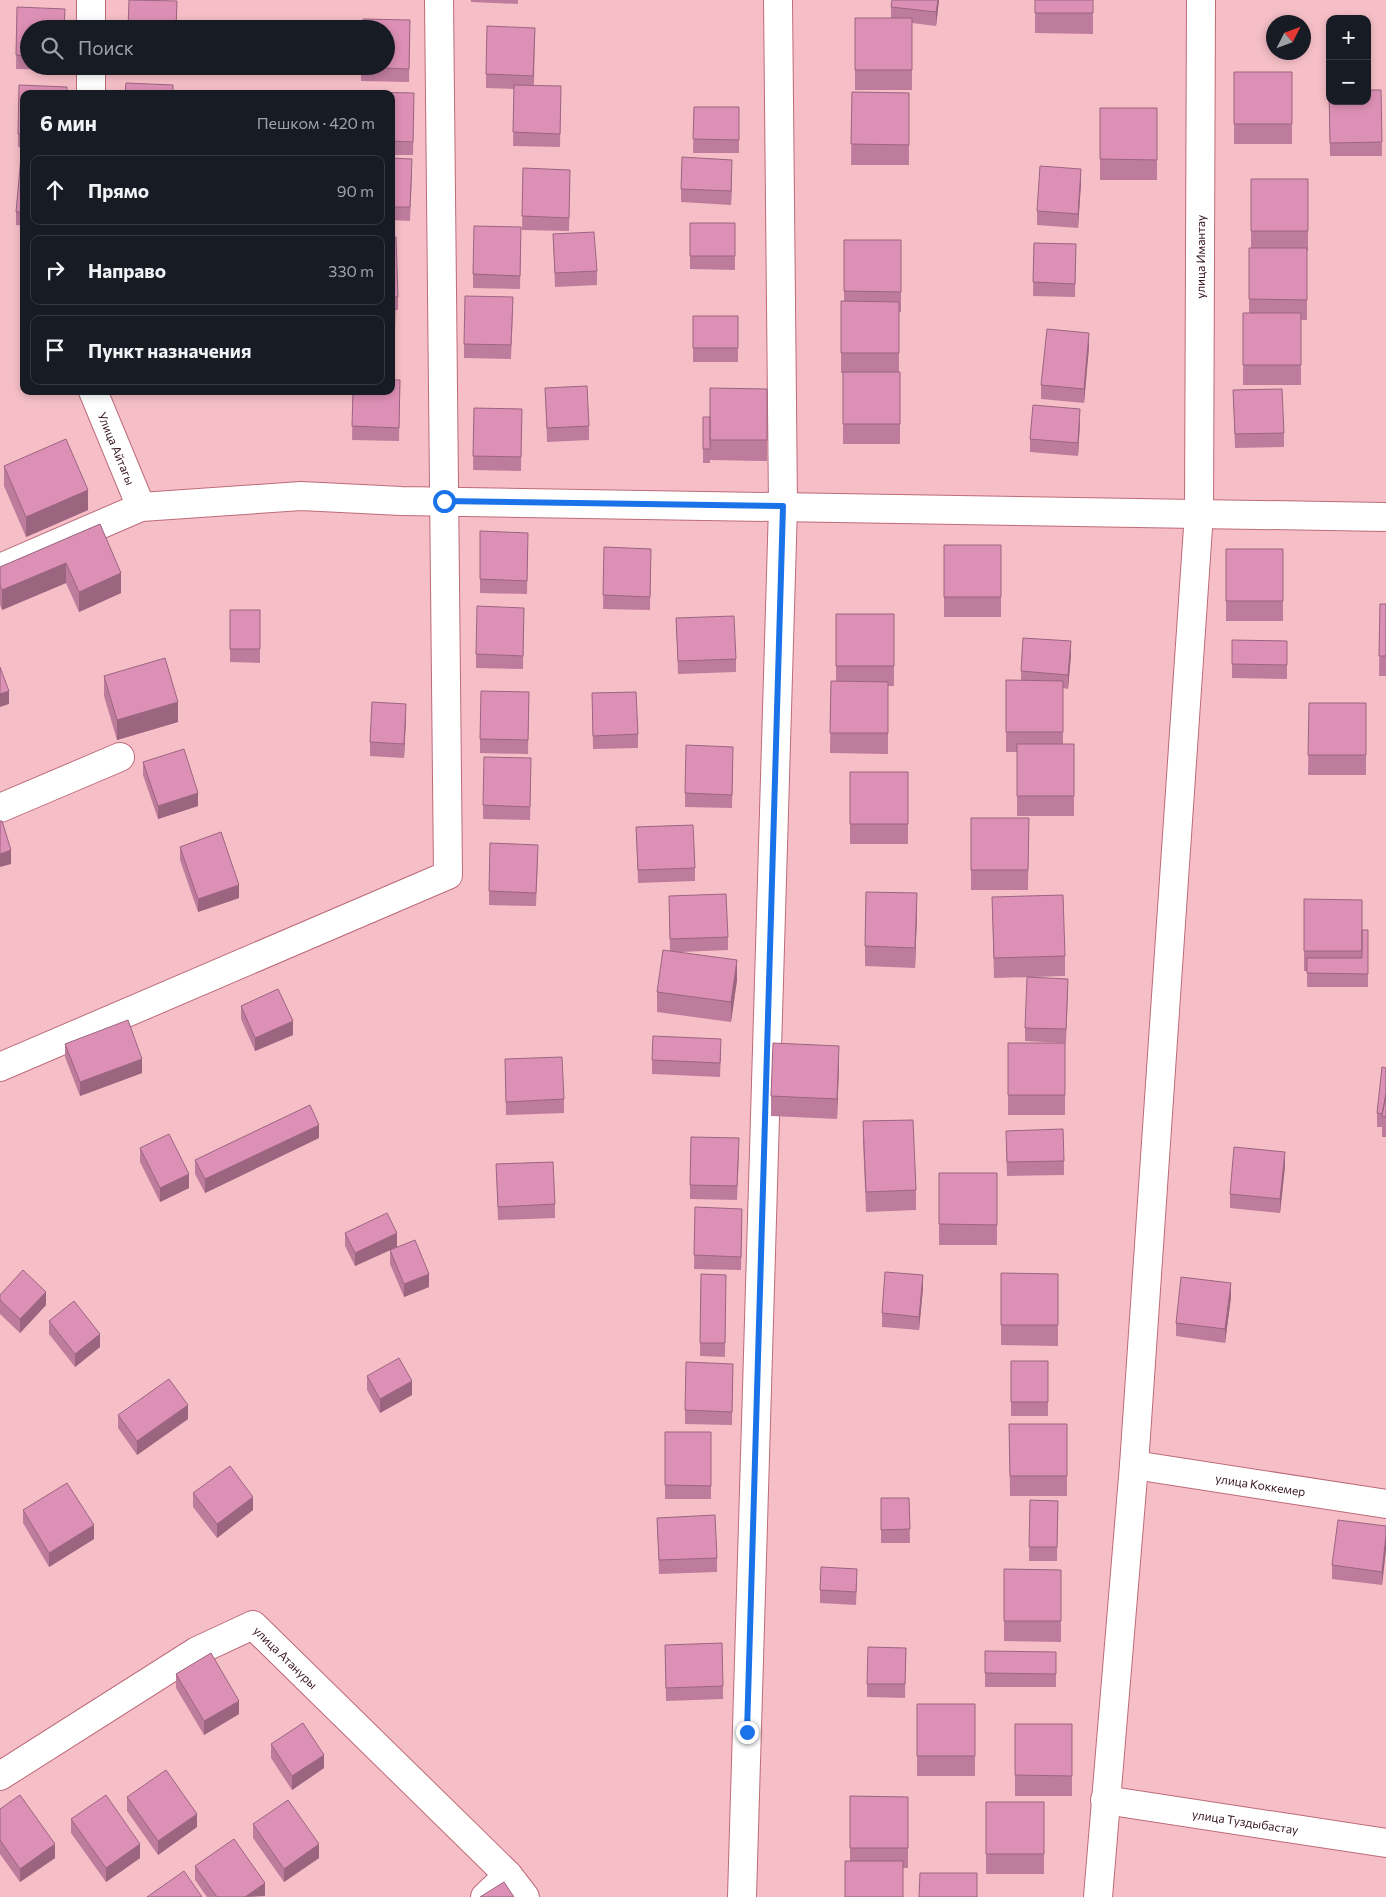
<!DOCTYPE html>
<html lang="ru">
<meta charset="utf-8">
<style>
:root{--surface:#171b24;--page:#20242c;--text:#f1f3f6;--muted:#9ea1a6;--line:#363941}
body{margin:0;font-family:Commissioner,sans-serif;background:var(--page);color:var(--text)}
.controls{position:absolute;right:15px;top:15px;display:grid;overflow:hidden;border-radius:10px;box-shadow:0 2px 8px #0003}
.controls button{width:45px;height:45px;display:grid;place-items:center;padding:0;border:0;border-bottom:1px solid var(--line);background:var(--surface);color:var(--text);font:25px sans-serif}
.compass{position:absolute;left:1266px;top:15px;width:45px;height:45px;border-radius:50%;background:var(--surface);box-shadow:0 2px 8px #0003;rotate:48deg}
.stop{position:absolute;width:15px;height:15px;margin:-11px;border:4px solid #1a73e8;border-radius:50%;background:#fff}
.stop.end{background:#1a73e8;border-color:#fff;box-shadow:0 1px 5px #0008}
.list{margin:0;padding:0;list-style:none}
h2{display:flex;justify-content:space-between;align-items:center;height:65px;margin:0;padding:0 20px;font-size:21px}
h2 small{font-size:16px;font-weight:400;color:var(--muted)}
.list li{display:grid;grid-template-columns:32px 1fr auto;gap:15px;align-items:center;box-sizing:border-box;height:70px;margin:0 10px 10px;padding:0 10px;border:1px solid var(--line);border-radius:10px}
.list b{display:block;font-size:19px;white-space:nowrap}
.list em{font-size:16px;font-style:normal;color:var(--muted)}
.icon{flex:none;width:28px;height:28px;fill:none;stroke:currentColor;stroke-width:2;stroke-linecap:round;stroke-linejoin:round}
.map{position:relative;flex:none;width:1386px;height:1897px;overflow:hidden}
.search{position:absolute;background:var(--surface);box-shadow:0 2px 8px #0003;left:20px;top:20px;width:375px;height:55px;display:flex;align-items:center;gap:12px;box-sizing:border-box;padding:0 18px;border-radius:28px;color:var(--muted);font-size:19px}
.panel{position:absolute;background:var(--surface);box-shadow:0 2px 8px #0003;left:20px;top:90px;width:375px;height:305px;border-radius:10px}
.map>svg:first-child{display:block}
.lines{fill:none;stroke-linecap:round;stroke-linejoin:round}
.minor-casing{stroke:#bd6b79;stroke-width:30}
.minor{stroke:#fff;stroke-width:28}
.wall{fill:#be7c9c}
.shaded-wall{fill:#9b657f}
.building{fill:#dd90b5;stroke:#9b657f}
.route{stroke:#1a73e8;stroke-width:6}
.labels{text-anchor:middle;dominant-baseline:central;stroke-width:4;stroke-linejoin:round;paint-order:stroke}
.street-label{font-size:12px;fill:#36151c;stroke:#f7d2d7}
</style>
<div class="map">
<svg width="1386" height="1897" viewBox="0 0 1386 1897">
<rect width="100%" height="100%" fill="#f6bfc7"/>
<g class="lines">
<g class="minor-casing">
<g id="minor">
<path d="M91,0V29"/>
<path d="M91,66V94"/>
<path id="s1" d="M93,391L141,507"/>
<path d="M0,568L141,507L301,496L401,501L1386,517"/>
<path d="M0,808L120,757"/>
<path d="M0,1067L448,875L439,0"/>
<path id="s2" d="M1134,1465L1386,1504"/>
<path id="s3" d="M0,1776L197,1651L253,1625L508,1875"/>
<path id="s4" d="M1105,1800L1386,1843"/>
<path d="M485,1897L508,1875L525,1897"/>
<path d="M742,1897L783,506L778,0"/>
<path id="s5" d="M1098,1897L1134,1465L1199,513L1201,0"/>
</g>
</g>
<use href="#minor" class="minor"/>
</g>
<path class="wall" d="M471,0H518V4L471,2Z
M939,0L936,26L912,23V90H855V18H891V7Z
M1035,0H1093V34L1035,33Z
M17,7L29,29V66H64L63,70L16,69Z
M535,28L534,85L561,99L560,147L513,146L514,89L486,88V74Z
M410,34L409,82L361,81V66Z
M1234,72H1292V144H1234Z
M1381,90L1382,156H1330L1329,91Z
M852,92L909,93V165H851Z
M24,94V148L18,147V134Z
M391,94L414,107L413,155H391Z
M694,107H739V153H693Z
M1100,108H1157V180H1100Z
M24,158V226L16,225V212Z
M391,158L412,173L410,221L391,220Z
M523,168L570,170L569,231L522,230Z
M732,174L731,205L681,202V189Z
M1251,179H1308V251H1307V320H1301V385H1243V313H1249V248H1251Z
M1081,183L1078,228L1037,225V211Z
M690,223H735V270L690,269Z
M553,234L597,271V285L555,287Z
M391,237L398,297V310H395L394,369H391Z
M844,240H901V312H899V372H900V444H843V373H841V301H844Z
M521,241L520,289L473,288V274Z
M1034,243L1076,244L1075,297L1033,296Z
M513,311L511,359L464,358V344Z
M693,316H738V362H693Z
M1089,347L1084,403L1041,399V385Z
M400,380L399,441L352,440L353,391Z
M545,388L589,426V440L547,442Z
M767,389V461L710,460V463H703V417H710Z
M1233,390L1284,433V447L1235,448Z
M474,408L522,409L521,471L473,470Z
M1080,422L1078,456L1030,452V439Z
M4,466L88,510L26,537L4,486Z
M100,524L121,593L79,612L66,583L2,610L0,605V567Z
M480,531L528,546L527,594L480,593Z
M944,545H1001V617H944Z
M604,547L651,549L650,610L603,609Z
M1226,549H1283V621H1226Z
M1380,604H1386V676H1379Z
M524,608L523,669L476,668V654Z
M230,610H260V663L230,662Z
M836,614H894V686H888V754L830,753L831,681H836Z
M676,618L736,659V672L678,674Z
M1232,640L1287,641V679L1232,678Z
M1071,655L1068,689L1063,688V744H1074V816H1017V752H1006V680L1021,681V671Z
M104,676L178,722L117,740L104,696Z
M529,692L528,754L480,753V739Z
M592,693L638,734V748L593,749Z
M1309,703H1366V775H1308Z
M406,717L404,758L370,756V742Z
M733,760L732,808L685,807V793Z
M143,762L198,806L158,819L143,775Z
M531,772L530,820L483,819V805Z
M850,772H908V844H850Z
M971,818H1029L1028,890H971Z
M636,827L695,868V881L638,883Z
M180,847L239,898L198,912L180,860Z
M538,858L536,906L489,905V891Z
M669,896L728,937V950L680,952L737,980L731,1022L657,1012V992L670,951Z
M992,897L1065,956V976L994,978Z
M1304,899L1362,930H1368V987H1307V971H1304Z
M917,913L915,968L865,966V946Z
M1068,993L1066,1043L1025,1041V1028Z
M241,1006L293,1035L255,1051L241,1019Z
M1008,1043H1065V1115H1008Z
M65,1044L142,1073L80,1096L65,1057Z
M721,1053L720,1077L652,1074V1060Z
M505,1059L564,1099V1113L506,1115Z
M839,1066L837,1119L771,1116V1096Z
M1386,1068V1137H1382V1127H1377V1113Z
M863,1121L916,1190V1210L866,1212L863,1141Z
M319,1138L205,1193L195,1174V1160Z
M1006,1144L1064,1161V1175L1007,1176Z
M140,1148L189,1188L160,1202L140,1162Z
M739,1152L737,1200L690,1199V1185Z
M496,1164L555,1204V1218L498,1220Z
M1285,1166L1280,1213L1230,1208V1194Z
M939,1173H997V1245H939Z
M695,1207L742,1222L741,1270L694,1269Z
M345,1233L397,1247L429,1287L404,1297L390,1264V1250L355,1266L345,1246Z
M1001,1273L1058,1274V1346L1001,1345Z
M701,1274L726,1275L725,1357L700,1356Z
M923,1288L919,1330L882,1327V1313Z
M0,1295L46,1305L20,1333L0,1314Z
M1231,1297L1225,1343L1176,1336V1323Z
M49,1321L100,1347L75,1367L49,1334Z
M1011,1361H1048V1416H1011Z
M733,1364L732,1425L685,1424V1410Z
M367,1376L412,1395L380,1413L367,1390Z
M118,1415L188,1419L137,1455L118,1428Z
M1009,1424H1067V1496H1010Z
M665,1432H711V1499H665Z
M193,1493L253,1510L217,1538L193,1507Z
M881,1498H909L910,1543H881Z
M1030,1500L1058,1501L1057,1561H1029Z
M23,1510L94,1539L49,1567L23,1523Z
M657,1518L717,1558V1572L659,1574Z
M1386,1526V1549L1382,1585L1332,1579V1565Z
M1004,1569L1061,1570V1642L1004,1641Z
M857,1583L856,1605L820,1603V1590Z
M665,1645L723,1686V1699L666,1701Z
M906,1648L905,1698L867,1697V1684Z
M985,1651L1056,1652V1687H985Z
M176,1674L239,1714L204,1735L176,1688Z
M917,1704H975V1776H917Z
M1015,1724H1072V1796H1015Z
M271,1744L324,1768L292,1790L271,1758Z
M850,1796L908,1797V1868H903L850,1861Z
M127,1797L197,1827L158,1855L127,1811Z
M986,1802H1044V1874H986Z
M0,1809L55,1858L20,1882L0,1854Z
M71,1819L140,1858L106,1882L71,1833Z
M253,1824L319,1858L284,1882L253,1838Z
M195,1866L265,1896L207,1897L195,1880Z"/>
<path class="shaded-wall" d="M938,0H939L936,26V12Z
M732,160V174L731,205V191Z
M1081,169V183L1078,228V214Z
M1089,333V347L1084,403V389Z
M1080,409V422L1078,456V443Z
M88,490V510L26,537V517Z
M66,563V583L2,610V590Z
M121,573V593L79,612V592Z
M1071,641V655L1068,689V675Z
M9,691V704L0,707V694Z
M178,702V722L117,740V720Z
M406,704V717L404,758V744Z
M198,793V806L158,819V806Z
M11,850V864L0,867V854Z
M239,885V898L198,912V899Z
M917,893V913L915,968V948Z
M737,960V980L731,1022V1002Z
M293,1021V1035L255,1051V1038Z
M839,1046V1066L837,1119V1099Z
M142,1059V1073L80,1096V1082Z
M319,1125V1138L205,1193V1179Z
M1285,1152V1166L1280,1213V1199Z
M189,1174V1188L160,1202V1188Z
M397,1233V1247L355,1266V1253Z
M429,1274V1287L404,1297V1284Z
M923,1275V1288L919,1330V1317Z
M1231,1283V1297L1225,1343V1329Z
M46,1292V1305L20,1333V1319Z
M100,1334V1347L75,1367V1354Z
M412,1381V1395L380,1413V1399Z
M188,1405V1419L137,1455V1441Z
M253,1497V1510L217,1538V1524Z
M94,1525V1539L49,1567V1553Z
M1386,1535V1549L1382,1585V1572Z
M239,1701V1714L204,1735V1721Z
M324,1755V1768L292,1790V1776Z
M197,1814V1827L158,1855V1841Z
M55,1844V1858L20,1882V1869Z
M140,1844V1858L106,1882V1868Z
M319,1844V1858L284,1882V1869Z
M265,1883V1896L245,1897Z"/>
<path class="building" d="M129,0L177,1L176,29H128Z
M892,0H938L936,12L891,7Z
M1035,0H1093V13H1035Z
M17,7L65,9L64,29H29V56L16,55Z
M855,18H912V70H855Z
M363,19L410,20L409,69L361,67V66H386V29H362Z
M487,26L535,28L533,76L486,74Z
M1234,72H1292V124H1234Z
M126,83L173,85V94H125Z
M19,85L67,87V94H24V134H18Z
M514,85L561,86L560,134L513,132Z
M1367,90H1381L1382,142L1330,143L1329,91H1330V101H1367Z
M367,92L414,93L413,142L391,141V94H367Z
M852,92L909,93V145L851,144Z
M694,107H739V140L693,139Z
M1100,108H1157V160L1100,159Z
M21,157L24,158V212H16Z
M682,157L732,160L731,191L681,189Z
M391,158L412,159L410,207H391Z
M1040,166L1081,169L1078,214L1037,211Z
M523,168L570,170L569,218L522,216Z
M1251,179H1308V231H1251Z
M690,223H735V256H690Z
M474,226L521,227L520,276L473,274Z
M594,232L597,271L555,273L553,234Z
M391,237H396L398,297H391Z
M844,240H901V292L844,291Z
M1034,243L1076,244L1075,284L1033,282Z
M1249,248H1307V300L1249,299Z
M465,296L513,297L511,345L464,344Z
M841,301L899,302V353H841Z
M391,308H395L394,356L391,355Z
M1243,313H1301V365H1243Z
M693,316H738V348H693Z
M1047,329L1089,333L1084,389L1041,385Z
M843,372H900V424H843Z
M391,380H400L399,428L352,426L353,391H391Z
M587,386L589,426L547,428L545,388Z
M710,388L767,389V440H710Z
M1282,389L1284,433L1235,434L1233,390Z
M1033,405L1080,409L1078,443L1030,439Z
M474,408L522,409L521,457L473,456Z
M703,417H710V449H703Z
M66,439L88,490L26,517L4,466Z
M100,524L121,573L79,592L66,563L2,590L0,585V567Z
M480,531L528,533L527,581L480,579Z
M944,545H1001V597H944Z
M604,547L651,549L650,597L603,595Z
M1226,549H1283V601H1226Z
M1380,604H1386V656H1379Z
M477,606L524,608L523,656L476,654Z
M230,610H260V649H230Z
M836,614H894V666H836Z
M734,616L736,659L678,661L676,618Z
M1023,638L1071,641L1068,675L1021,671Z
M1232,640L1287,641V665L1232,664Z
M165,658L178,702L117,720L104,676Z
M0,667L9,691L0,694Z
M1006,680L1063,681V732H1006Z
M831,681L888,682V733H830Z
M481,691L529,692L528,740L480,739Z
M636,692L638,734L593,736L592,693Z
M372,702L406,704L404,744L370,742Z
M1309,703H1366V755H1308Z
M1017,744H1074V796H1017Z
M686,745L733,747L732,795L685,793Z
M184,749L198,793L158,806L143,762Z
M484,757L531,758L530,807L483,805Z
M850,772H908V824H850Z
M971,818H1029L1028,870H971Z
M0,821H2L11,850L0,854Z
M693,825L695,868L638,870L636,827Z
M221,832L239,885L198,899L180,847Z
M490,843L538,845L536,893L489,891Z
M866,892L917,893L915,948L865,946Z
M726,894L728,937L670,939L669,896Z
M1063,895L1065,956L994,958L992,897Z
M1304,899L1362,900V951H1304Z
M1362,930H1368V974L1307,973V958H1362Z
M663,950L737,960L731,1002L657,992Z
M1027,977L1068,979L1066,1029L1025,1028Z
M278,989L293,1021L255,1038L241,1006Z
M128,1020L142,1059L80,1082L65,1044Z
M653,1036L721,1039L720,1063L652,1060Z
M773,1043L839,1046L837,1099L771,1096Z
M1008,1043H1065V1095H1008Z
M562,1057L564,1099L506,1102L505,1059Z
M1382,1067L1386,1068V1094L1382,1114L1377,1113Z
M1386,1094V1117L1382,1116Z
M310,1105L319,1125L205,1179L195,1160Z
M913,1120L916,1190L866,1192L863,1121Z
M1063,1129L1064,1161L1007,1162L1006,1131Z
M169,1134L189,1174L160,1188L140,1148Z
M691,1137L739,1138L737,1186L690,1185Z
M1234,1147L1285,1152L1280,1199L1230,1194Z
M553,1162L555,1204L498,1207L496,1164Z
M939,1173H997V1225L939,1224Z
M695,1207L742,1209L741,1257L694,1255Z
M387,1213L397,1233L355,1253L345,1233Z
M415,1240L429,1274L404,1284L390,1250Z
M23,1270L46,1292L20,1319L0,1300V1295Z
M885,1272L923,1275L919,1317L882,1313Z
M1001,1273L1058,1274V1325H1001Z
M701,1274L726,1275L725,1343H700Z
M1181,1277L1231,1283L1225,1329L1176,1323Z
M74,1301L100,1334L75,1354L49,1321Z
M399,1358L412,1381L380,1399L367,1376Z
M1011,1361H1048V1402H1011Z
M686,1362L733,1364L732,1412L685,1410Z
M169,1379L188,1405L137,1441L118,1415Z
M1009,1424H1067V1476H1010Z
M665,1432H711V1486L665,1485Z
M230,1466L253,1497L217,1524L193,1493Z
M67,1483L94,1525L49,1553L23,1510Z
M881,1498H909L910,1529L881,1530Z
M1030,1500L1058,1501L1057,1547H1029Z
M715,1515L717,1558L659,1560L657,1518Z
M1338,1520L1386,1526V1535L1382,1572L1332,1565Z
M821,1567L857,1569L856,1592L820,1590Z
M1004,1569L1061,1570V1621H1004Z
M722,1643L723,1686L666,1688L665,1645Z
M868,1647L906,1648L905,1684H867Z
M985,1651L1056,1652V1674L985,1673Z
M211,1653L239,1701L204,1721L176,1674Z
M917,1704H975V1756H917Z
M303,1723L324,1755L292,1776L271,1744Z
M1015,1724H1072V1776L1015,1775Z
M166,1770L197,1814L158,1841L127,1797Z
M20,1795L55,1844L20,1869L0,1840V1809Z
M106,1795L140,1844L106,1868L71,1819Z
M850,1796L908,1797V1848H850Z
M288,1800L319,1844L284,1869L253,1824Z
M986,1802H1044V1854H986Z
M234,1839L265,1883L245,1897H217L195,1866Z
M845,1861H903V1897H845Z
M184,1871L202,1897H147Z
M920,1873H977V1897H919Z
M504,1882L514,1897H480Z"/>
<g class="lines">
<path class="route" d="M444,501L783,506L747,1732"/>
</g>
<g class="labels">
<g class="street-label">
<text stroke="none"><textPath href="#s5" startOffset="1644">улица Имантау</textPath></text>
<text stroke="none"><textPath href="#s1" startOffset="62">Улица Айтагы</textPath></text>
<text stroke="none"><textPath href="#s2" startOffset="128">улица Коккемер</textPath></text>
<text stroke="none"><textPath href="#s3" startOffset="341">улица Атануры</textPath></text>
<text stroke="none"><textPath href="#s4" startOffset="142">улица Туздыбастау</textPath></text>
</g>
</g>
</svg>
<div class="controls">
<button>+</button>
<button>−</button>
</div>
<svg class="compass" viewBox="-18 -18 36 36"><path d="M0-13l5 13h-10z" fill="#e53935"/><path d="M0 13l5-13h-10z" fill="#9ea1a6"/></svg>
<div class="stop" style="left:444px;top:501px"></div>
<div class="stop end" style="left:747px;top:1732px"></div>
<div class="search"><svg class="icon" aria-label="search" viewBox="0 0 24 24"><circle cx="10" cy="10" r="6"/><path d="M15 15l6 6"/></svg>Поиск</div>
<section class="panel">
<h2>6 мин<small>Пешком · 420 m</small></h2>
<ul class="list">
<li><svg class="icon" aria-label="ahead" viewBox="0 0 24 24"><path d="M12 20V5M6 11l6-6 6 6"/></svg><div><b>Прямо</b></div><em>90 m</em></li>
<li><svg class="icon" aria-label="right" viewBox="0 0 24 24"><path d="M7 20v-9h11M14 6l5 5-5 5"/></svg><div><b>Направо</b></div><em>330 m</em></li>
<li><svg class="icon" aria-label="arrive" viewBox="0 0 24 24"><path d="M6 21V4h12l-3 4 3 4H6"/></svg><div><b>Пункт назначения</b></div></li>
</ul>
</section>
</div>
